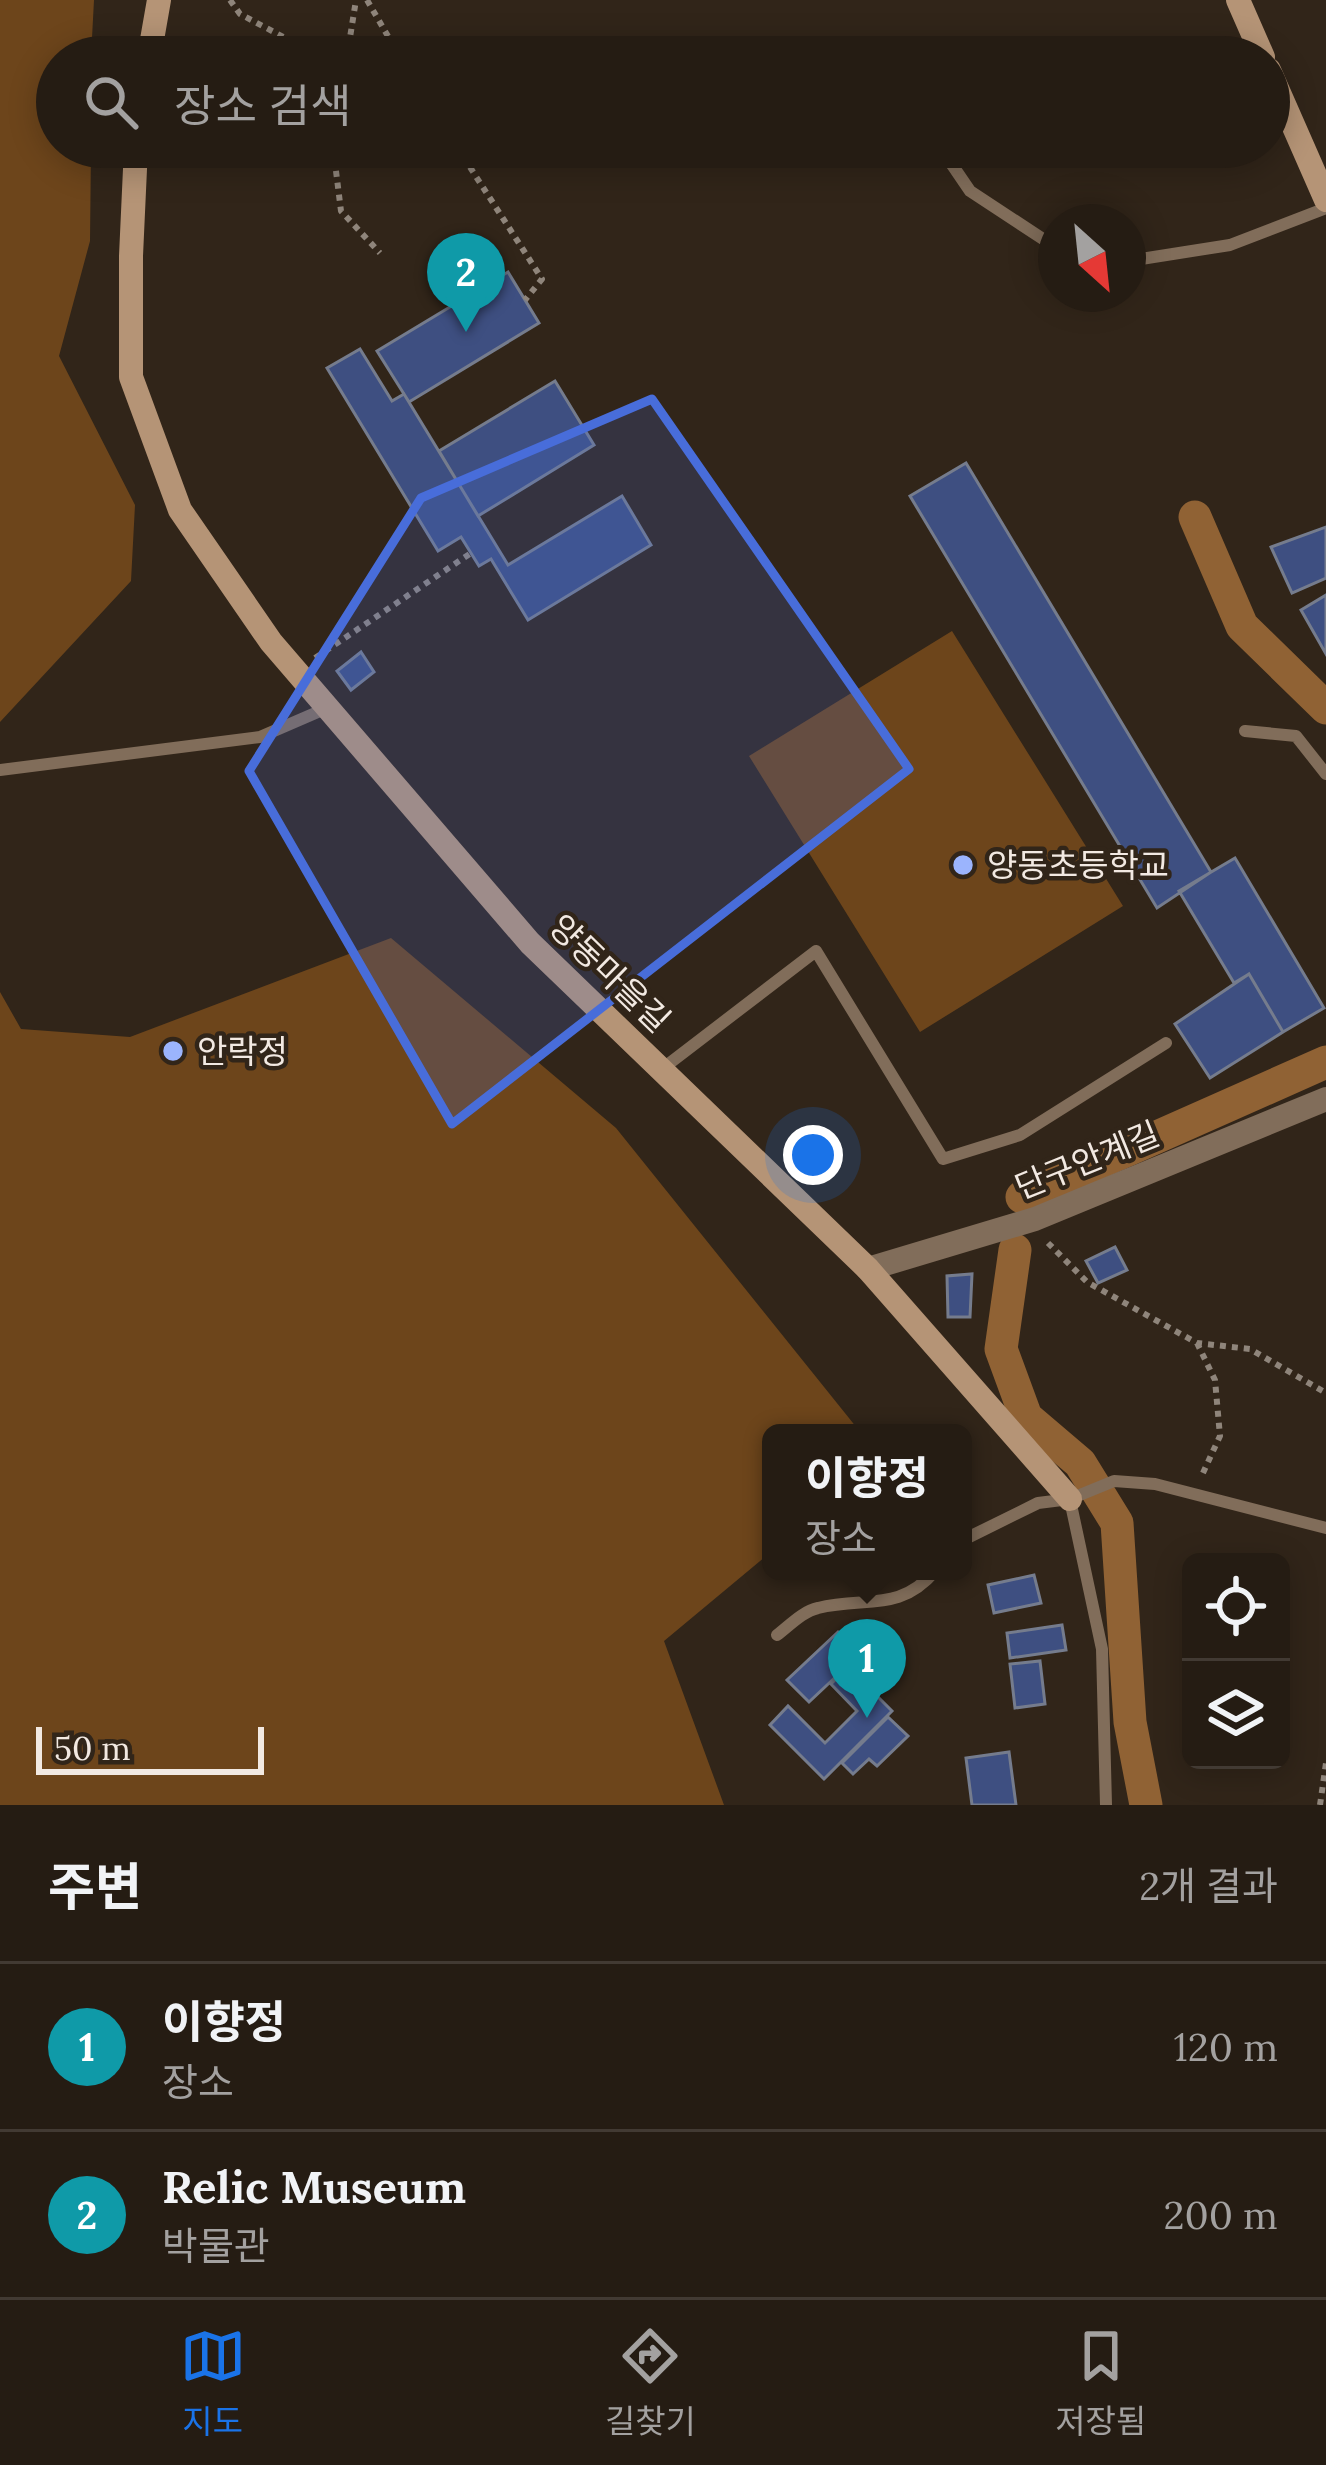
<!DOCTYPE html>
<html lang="ko">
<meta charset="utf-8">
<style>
:root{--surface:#251c13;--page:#2d251c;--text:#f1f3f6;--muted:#a3a1a0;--line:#423a33;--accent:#1a73e8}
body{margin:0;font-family:Lora,"Noto Sans KR",serif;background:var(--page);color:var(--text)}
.controls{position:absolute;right:36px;bottom:36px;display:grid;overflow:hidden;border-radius:18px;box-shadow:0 6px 30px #0003}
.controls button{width:108px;height:108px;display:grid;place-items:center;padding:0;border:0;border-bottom:3px solid var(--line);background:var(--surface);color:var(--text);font:60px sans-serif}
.compass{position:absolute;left:1038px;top:204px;width:108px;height:108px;border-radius:50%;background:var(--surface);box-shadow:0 6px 30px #0003;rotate:153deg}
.scale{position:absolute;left:36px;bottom:30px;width:228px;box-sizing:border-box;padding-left:12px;border:6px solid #f2e9e2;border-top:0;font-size:33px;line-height:42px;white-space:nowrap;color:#f2e9e2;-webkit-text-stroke:9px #312519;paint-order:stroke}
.you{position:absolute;left:813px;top:1155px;width:42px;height:42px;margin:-30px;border:9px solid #fff;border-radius:50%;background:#1a73e8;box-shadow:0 0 0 18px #1a73e833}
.badge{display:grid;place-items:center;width:78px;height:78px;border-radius:50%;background:var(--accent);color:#fff;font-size:39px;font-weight:700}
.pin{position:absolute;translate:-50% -99px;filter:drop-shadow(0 3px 6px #0008)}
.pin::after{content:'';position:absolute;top:63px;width:42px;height:36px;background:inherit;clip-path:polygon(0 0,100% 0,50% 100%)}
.popup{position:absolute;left:762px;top:1424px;width:210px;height:156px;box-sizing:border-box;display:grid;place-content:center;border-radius:18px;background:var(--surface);filter:drop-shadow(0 3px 9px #0005);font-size:39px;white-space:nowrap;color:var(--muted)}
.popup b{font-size:45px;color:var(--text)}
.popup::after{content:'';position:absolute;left:50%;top:100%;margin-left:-24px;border:24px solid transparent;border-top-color:var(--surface)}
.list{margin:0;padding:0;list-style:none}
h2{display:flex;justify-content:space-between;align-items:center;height:156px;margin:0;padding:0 48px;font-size:51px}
h2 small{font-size:39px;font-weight:400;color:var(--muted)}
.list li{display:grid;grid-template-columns:78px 1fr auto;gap:36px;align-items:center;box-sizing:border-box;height:168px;padding:0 48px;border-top:3px solid var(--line)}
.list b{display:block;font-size:45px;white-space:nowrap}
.list p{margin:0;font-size:39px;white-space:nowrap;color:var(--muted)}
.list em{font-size:39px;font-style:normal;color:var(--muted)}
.icon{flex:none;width:66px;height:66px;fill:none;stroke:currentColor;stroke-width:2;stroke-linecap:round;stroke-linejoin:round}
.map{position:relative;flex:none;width:1326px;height:1805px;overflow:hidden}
.search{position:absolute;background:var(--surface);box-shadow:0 6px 30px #0003;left:36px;right:36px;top:36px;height:132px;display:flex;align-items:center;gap:30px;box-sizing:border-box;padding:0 42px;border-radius:66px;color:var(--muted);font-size:45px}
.sheet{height:492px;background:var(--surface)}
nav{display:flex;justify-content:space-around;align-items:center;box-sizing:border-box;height:168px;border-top:3px solid var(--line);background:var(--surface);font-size:33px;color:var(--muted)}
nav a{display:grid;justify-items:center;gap:6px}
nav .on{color:var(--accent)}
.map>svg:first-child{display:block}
.green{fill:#6d451b}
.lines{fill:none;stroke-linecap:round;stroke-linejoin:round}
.canal{stroke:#906234;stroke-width:33}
.building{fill:#3e4f81;stroke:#757c8d;stroke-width:3}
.path{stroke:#8f857b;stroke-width:6;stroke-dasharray:6 6;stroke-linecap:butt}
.lane{stroke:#816d5a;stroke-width:12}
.street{stroke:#816d5a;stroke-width:24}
.secondary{stroke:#b59476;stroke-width:24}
.marked{fill:#486dda;fill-opacity:0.2;stroke:#486dda;stroke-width:9;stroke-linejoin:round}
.poi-dot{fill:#9bb4fd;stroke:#312519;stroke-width:4.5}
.labels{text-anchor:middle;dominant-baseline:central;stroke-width:9;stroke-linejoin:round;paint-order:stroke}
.poi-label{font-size:33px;fill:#f2e9e2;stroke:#312519;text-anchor:start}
.street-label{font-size:33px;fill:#f2e9e2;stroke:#312519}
</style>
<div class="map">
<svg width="1326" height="1805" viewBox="0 0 1326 1805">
<rect width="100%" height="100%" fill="#312519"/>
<path class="green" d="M0,0H94L91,57H57V147H91L90,241L59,356L135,505L131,581L0,722Z
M952,631L1123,906L920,1032L749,756Z
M391,938L616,1128L861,1433H771V1552L664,1641L724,1805H0V992L21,1029L130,1037Z"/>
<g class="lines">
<path class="canal" d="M1195,517L1242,626L1326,708
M1022,1197L1326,1062
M1015,1250L1001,1349L1026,1417L1080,1463L1117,1523L1130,1722L1146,1805"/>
</g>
<path class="building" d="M508,272L539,323L409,402L377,351Z
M360,349L392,401L404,394L508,565L622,496L651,545L528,620L491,559L479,566L461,537L438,551L327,368Z
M555,381L594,445L478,516L439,451Z
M966,463L1211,872L1157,908L910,496Z
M1326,527V578L1292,593L1271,547Z
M1326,595V654L1301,610Z
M361,652L374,672L351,690L337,671Z
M1235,858L1324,1008L1283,1032L1249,974L1234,983L1179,891Z
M1249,974L1283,1032L1210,1078L1175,1024Z
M1115,1247L1127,1270L1098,1283L1086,1261Z
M972,1274L970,1317H948L947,1276Z
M1034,1575L1041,1603L994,1613L988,1585Z
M1062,1625L1066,1650L1010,1658L1007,1633Z
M838,1632L860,1654L809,1702L787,1680Z
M1040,1661L1045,1704L1015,1708L1010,1664Z
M848,1667L892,1711L824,1779L770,1725L788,1706L825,1743L857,1711L831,1684Z
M888,1717L908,1736L877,1766L869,1759L853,1774L842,1763Z
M1009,1752L1016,1805H972L966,1758Z"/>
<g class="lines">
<path class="path" d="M230,0L240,14L321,57
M367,0L400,57
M343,57L348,50L356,0
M333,147L341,211L380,253
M457,147L542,279L525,300
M315,658L471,553
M1048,1243L1087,1282L1197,1343L1250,1349L1326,1393
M1197,1343L1215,1380L1220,1436L1202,1475
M1320,1805L1326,1763"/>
<path class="lane" d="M940,147L970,191L1043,239L1056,241
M1128,256L1141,259L1230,245L1326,208
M1245,731L1296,736L1326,774
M0,770L260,737L327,708
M662,1069L816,951L943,1159L1020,1135L1166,1043
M1070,1500L1102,1649L1106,1805
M963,1540L1038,1503L1070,1499L1114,1481L1155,1484L1326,1528
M777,1635C789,1626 803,1611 818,1608C865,1596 899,1613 935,1571"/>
<path class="street" d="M868,1269L1035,1219L1326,1099"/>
<path class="secondary" d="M1238,0L1263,57
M149,57L159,0
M1269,70L1326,200
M136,147L131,256V377L180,510L271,642L530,943L868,1269L1070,1499"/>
</g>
<path class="marked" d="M652,399L909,769L452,1124L249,771L421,498Z"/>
<g class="poi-dot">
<circle cx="963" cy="865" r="12"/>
<circle cx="173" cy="1051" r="12"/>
</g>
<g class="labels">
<g class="poi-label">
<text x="987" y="865">양동초등학교</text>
<text x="197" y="1051">안락정</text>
</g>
<g class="street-label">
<text transform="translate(610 973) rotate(44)">양동마을길</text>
<text transform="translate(1087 1160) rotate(-22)">단구안계길</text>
</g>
</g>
</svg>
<div class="controls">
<button><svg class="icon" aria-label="locate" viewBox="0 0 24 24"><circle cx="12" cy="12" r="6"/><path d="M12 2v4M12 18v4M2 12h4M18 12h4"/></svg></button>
<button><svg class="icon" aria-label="layers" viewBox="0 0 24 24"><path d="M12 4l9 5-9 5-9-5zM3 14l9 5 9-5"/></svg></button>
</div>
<svg class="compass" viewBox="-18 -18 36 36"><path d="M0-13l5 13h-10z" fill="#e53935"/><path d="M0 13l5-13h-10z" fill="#a3a1a0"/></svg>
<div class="scale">50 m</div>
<div class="you"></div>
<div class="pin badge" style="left:867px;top:1718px;background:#0f9aa8">1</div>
<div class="popup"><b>이향정</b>장소</div>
<div class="pin badge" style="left:466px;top:332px;background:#0f9aa8">2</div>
<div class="search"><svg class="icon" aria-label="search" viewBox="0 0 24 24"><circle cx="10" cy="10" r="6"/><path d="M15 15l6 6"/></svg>장소 검색</div>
</div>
<section class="sheet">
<h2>주변<small>2개 결과</small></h2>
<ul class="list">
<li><span class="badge" style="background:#0f9aa8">1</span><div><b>이향정</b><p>장소</p></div><em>120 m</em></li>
<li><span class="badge" style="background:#0f9aa8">2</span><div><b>Relic Museum</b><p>박물관</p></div><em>200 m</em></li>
</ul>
</section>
<nav>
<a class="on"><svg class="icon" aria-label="map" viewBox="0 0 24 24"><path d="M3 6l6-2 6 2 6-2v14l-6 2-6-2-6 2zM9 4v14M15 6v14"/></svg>지도</a>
<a><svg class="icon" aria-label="directions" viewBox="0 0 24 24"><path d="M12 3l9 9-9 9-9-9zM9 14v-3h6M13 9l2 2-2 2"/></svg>길찾기</a>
<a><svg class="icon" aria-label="saved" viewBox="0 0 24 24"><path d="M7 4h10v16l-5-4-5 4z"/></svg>저장됨</a>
</nav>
